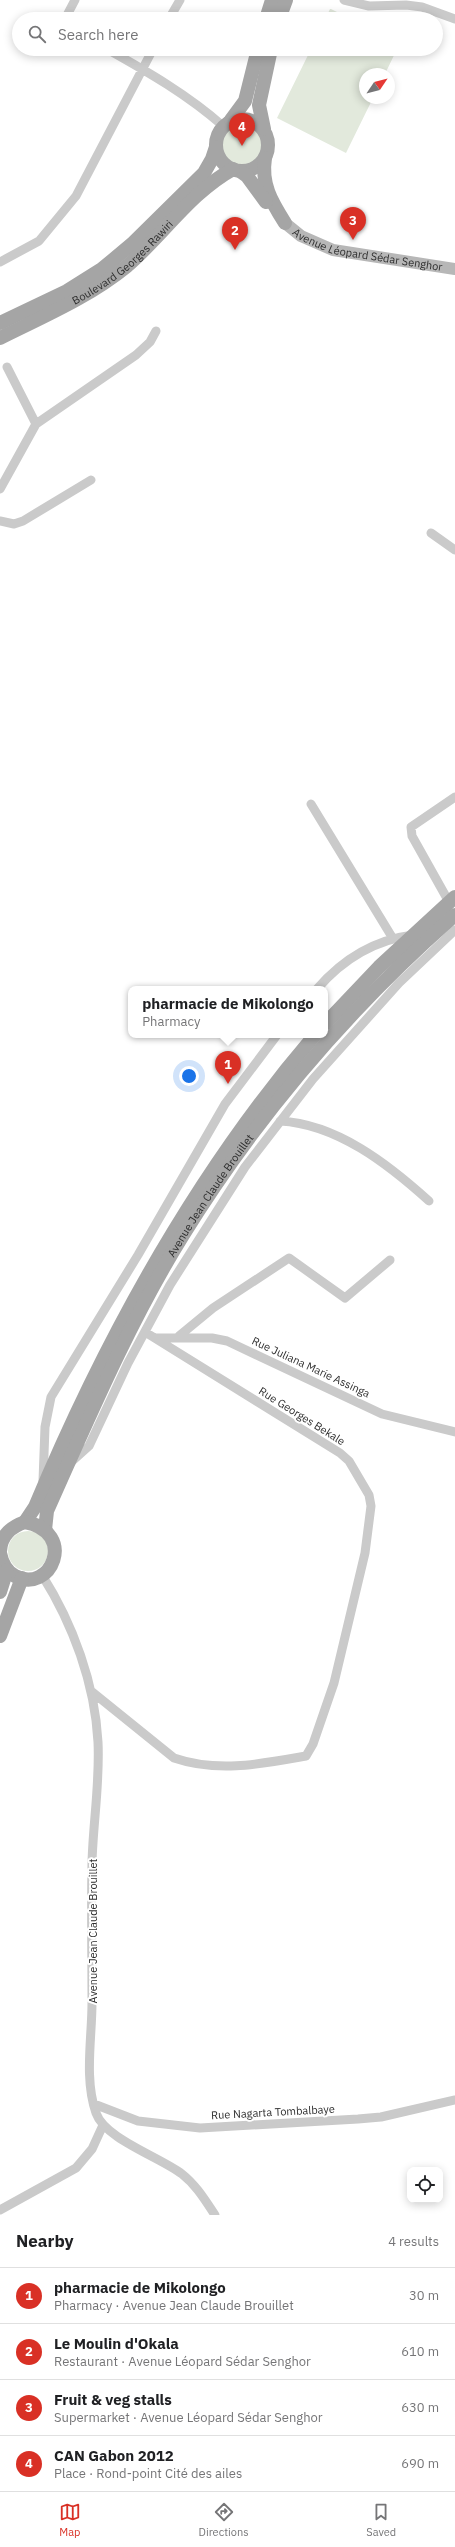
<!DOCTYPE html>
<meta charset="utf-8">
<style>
:root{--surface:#fff;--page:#f6f6f6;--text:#202124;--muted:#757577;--line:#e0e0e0;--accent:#d93025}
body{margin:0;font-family:"IBM Plex Sans",sans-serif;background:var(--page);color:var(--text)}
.controls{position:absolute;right:12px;bottom:12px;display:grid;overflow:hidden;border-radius:8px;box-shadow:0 2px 10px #0003}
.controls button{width:36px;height:36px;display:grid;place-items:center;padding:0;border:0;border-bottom:1px solid var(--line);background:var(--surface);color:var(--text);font:20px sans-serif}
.compass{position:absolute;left:359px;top:68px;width:36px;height:36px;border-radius:50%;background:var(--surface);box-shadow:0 2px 10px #0003;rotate:55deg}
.you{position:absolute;left:189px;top:1076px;width:14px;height:14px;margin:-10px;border:3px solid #fff;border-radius:50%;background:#1a73e8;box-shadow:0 0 0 6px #1a73e833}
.badge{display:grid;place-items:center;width:26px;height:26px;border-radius:50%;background:var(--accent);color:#fff;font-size:13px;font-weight:700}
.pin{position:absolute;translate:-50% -33px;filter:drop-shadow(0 1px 2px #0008)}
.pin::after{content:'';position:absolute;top:21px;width:14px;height:12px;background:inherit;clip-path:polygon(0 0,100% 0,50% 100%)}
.popup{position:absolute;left:128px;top:986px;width:200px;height:52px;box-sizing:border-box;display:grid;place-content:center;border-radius:8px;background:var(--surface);filter:drop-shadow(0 1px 3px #0005);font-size:13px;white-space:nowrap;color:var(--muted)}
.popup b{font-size:15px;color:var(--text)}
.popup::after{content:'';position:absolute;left:50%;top:100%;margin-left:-8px;border:8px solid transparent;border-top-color:var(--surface)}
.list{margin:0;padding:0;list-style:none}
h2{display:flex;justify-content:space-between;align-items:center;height:52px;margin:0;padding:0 16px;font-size:17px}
h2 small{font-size:13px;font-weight:400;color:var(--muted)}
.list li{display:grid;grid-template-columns:26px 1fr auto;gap:12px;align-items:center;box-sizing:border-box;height:56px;padding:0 16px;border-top:1px solid var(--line)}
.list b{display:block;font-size:15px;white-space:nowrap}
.list p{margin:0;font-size:13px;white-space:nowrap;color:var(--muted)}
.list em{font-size:13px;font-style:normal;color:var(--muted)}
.icon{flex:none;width:22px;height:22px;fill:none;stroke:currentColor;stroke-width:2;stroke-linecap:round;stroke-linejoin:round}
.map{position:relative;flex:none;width:455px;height:2215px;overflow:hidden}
.search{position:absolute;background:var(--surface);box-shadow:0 2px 10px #0003;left:12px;right:12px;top:12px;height:44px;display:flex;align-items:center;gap:10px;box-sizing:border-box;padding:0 14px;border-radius:22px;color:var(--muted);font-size:15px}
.sheet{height:276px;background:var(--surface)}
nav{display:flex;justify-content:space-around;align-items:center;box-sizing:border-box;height:56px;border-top:1px solid var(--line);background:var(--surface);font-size:11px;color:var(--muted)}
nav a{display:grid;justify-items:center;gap:2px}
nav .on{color:var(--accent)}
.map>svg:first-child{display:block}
.green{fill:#e2e9dc}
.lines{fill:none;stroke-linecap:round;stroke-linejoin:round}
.street{stroke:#cacaca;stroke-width:9}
.secondary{stroke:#b7b7b7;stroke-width:12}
.primary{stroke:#a5a5a5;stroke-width:14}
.labels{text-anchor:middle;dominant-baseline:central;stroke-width:4;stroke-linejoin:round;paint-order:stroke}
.street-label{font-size:11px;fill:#2d2d2d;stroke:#fff}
</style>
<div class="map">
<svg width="455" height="2215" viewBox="0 0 455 2215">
<rect width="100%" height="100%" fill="#fff"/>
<path class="green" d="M330,9H331L351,19H325Z
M311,49H397L385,74H365V98H373L346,153L277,118Z
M220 145a21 21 0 1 1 42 0a21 21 0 1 1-42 0Z
M8 1551a20 20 0 1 1 40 0a20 20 0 1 1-40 0Z"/>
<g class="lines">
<path class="street" d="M344,0L369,6L406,5L422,7L455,19
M65,19L75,0
M169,19L180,0
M107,49C148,72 188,95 223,126
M0,262L39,241L76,196L153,49
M7,367L36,424
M0,489L36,424L136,355L150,342L156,331
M0,521L14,524L23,521L91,480
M431,533L455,550
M311,804L392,937
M449,902L412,836L411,827L455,797
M317,989C342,960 374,940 413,935
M280,1121C337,1124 388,1164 429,1201
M179,1336L213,1308L289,1258L345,1298L390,1260
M156,1338H212L227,1341L382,1414L455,1432
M69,1464L89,1446L128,1363L170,1285L245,1167L313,1079L399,983L455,930
M43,1481L45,1427L51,1397L138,1255L225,1104L277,1035
M42,1575C73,1624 95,1684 98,1742C100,1783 93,1823 92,1863C91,1910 92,1956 92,2003C92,2038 84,2079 96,2113C105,2139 160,2157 182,2174C196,2185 205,2200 215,2215
M91,1691L174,1758C218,1773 261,1764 306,1756L313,1744L334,1683L365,1553L371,1506L369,1495L349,1461L340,1453L145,1332
M94,2104L138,2121L200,2128L358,2119L381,2117L455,2100
M0,2210L76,2168L92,2149L103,2125"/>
<path class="secondary" id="s1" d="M285,223L301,236L333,250L455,269"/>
<g class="primary">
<path d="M266,19L272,0"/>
<path d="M279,19L286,0"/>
<circle cx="242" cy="145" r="26"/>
<path d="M231,120L245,101L258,49"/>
<path d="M264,129L259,105L271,49"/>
<path d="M265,158C261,184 271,201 285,223"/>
<path d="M240,171L247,176L266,202"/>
<path d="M0,323L67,291L102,269L132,244L204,173L212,159L216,147"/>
<path id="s2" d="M0,338C44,316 89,297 127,266C163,235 191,192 233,169"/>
<path d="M325,1024L379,967L455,897"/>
<path d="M25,1522L35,1507C106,1337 195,1175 315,1035"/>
<path id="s3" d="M45,1530L47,1511C89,1417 129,1322 183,1235C258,1114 349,1008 455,915"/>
<path d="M0,1551C1,1535 11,1527 25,1522C78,1532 51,1595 15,1576C6,1571 2,1563 0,1553"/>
<path d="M0,1592L7,1570"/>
<path d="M0,1636L22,1578"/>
</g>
</g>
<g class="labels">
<g class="street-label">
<text stroke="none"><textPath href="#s1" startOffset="89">Avenue Léopard Sédar Senghor</textPath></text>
<text stroke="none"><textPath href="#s2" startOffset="145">Boulevard Georges Rawiri</textPath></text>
<text stroke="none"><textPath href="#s3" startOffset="375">Avenue Jean Claude Brouillet</textPath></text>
<text transform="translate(311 1367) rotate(25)">Rue Juliana Marie Assinga</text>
<text transform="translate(302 1416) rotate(32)">Rue Georges Bekale</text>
<text transform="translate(93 1931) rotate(-90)">Avenue Jean Claude Brouillet</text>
<text transform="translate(273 2112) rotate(-3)">Rue Nagarta Tombalbaye</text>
</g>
</g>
</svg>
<div class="controls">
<button><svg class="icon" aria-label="locate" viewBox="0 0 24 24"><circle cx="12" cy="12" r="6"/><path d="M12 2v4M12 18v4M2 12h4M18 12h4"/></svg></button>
</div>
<svg class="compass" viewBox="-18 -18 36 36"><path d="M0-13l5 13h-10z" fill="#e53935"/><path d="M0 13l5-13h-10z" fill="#757577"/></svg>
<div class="you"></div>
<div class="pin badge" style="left:228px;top:1084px">1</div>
<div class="popup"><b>pharmacie de Mikolongo</b>Pharmacy</div>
<div class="pin badge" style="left:235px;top:250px">2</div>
<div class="pin badge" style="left:353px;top:240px">3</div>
<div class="pin badge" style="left:242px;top:146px">4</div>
<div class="search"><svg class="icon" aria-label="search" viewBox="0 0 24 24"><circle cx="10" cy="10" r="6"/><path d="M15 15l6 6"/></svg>Search here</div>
</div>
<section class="sheet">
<h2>Nearby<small>4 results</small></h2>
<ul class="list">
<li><span class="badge">1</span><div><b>pharmacie de Mikolongo</b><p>Pharmacy · Avenue Jean Claude Brouillet</p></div><em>30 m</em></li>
<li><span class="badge">2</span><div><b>Le Moulin d'Okala</b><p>Restaurant · Avenue Léopard Sédar Senghor</p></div><em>610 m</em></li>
<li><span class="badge">3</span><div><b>Fruit &amp; veg stalls</b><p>Supermarket · Avenue Léopard Sédar Senghor</p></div><em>630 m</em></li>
<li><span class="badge">4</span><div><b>CAN Gabon 2012</b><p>Place · Rond-point Cité des ailes</p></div><em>690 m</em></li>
</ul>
</section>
<nav>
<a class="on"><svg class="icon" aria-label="map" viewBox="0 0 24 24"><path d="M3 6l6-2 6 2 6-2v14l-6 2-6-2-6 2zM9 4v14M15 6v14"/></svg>Map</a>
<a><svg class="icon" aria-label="directions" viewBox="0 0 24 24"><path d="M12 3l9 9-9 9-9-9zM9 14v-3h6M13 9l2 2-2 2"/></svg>Directions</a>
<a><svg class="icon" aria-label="saved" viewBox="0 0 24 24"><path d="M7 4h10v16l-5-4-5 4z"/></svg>Saved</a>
</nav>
